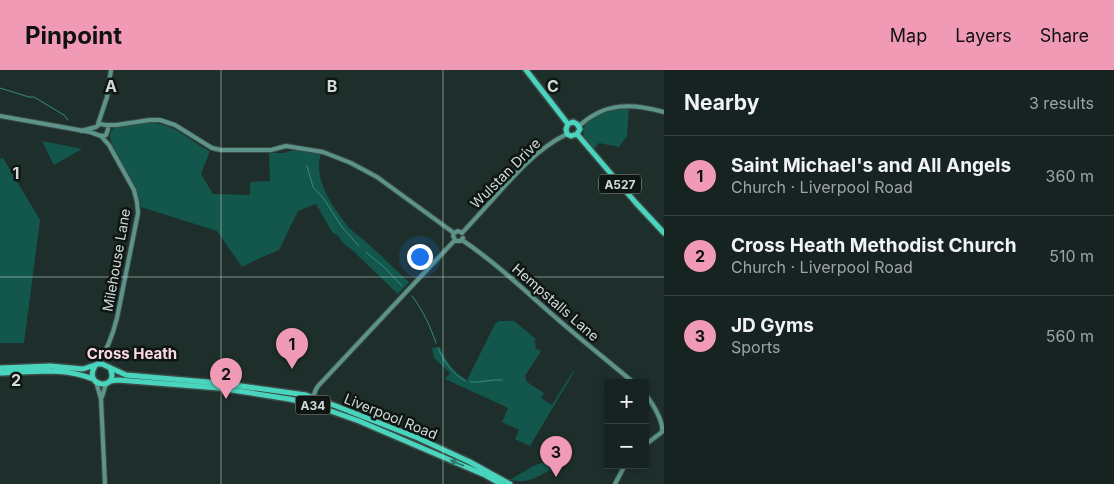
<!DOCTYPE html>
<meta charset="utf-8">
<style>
:root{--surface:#162320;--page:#232f2d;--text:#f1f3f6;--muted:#9ea4a5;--line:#35403e;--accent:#f09ab5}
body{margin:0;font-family:Inter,sans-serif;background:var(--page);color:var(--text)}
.controls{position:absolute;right:15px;bottom:15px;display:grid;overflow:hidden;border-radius:0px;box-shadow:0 2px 8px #0003}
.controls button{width:45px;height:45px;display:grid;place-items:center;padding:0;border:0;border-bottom:1px solid var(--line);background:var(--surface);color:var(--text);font:25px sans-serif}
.you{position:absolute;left:419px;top:186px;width:18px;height:18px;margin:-12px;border:4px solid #fff;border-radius:50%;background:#1a73e8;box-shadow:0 0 0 8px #1a73e833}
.badge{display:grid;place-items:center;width:32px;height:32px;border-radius:50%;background:var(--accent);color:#111;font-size:16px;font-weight:700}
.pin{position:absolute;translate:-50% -41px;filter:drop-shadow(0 1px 2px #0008)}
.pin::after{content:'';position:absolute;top:26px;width:18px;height:15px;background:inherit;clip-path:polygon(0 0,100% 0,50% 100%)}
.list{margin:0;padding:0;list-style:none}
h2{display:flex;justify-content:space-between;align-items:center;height:65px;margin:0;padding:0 20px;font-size:21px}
h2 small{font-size:16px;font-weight:400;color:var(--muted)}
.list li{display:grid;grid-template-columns:32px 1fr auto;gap:15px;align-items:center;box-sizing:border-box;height:80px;padding:0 20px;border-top:1px solid var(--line)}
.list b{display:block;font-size:19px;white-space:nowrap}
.list p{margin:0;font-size:16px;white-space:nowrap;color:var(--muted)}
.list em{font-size:16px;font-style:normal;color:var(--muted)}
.map{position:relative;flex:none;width:664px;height:414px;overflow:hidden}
header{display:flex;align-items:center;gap:30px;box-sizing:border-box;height:70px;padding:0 25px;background:var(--accent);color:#111}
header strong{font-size:24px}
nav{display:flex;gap:28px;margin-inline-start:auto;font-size:18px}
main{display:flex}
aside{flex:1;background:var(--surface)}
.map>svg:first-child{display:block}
.green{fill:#13564c}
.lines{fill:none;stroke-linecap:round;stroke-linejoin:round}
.stream{stroke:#358d7e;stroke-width:1}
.secondary-casing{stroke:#3b4a47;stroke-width:6}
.highway-casing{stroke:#3b4a47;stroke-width:8}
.secondary{stroke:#5d948a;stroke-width:4}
.highway{stroke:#49d4bd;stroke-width:5}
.oneway{fill:#2e7e70}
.grid{fill:none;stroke:#d0dbd8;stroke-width:1;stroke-opacity:0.55}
.labels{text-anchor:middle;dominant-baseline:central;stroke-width:5;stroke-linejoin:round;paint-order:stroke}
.shield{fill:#0e1513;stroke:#96a09d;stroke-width:1}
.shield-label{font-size:12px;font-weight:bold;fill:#d0dbd8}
.street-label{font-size:14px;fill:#d0dbd8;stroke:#0e1513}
.neighbourhood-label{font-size:15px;font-weight:bold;fill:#fcd9e2;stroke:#0e1513}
.grid-label{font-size:16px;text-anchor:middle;font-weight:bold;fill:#d0dbd8;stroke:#0e1513;stroke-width:5;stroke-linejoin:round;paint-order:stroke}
</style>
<header>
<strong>Pinpoint</strong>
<nav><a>Map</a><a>Layers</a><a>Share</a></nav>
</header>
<main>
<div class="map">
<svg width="664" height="414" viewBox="0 0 664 414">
<rect width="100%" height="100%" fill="#1e2f2b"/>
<path class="green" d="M629,38L627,66L619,77L599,73L594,79C591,75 586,71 584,66C578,46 616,39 629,38Z
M147,52C178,54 185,69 210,81L201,104L213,124L250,125V112L270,111L269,83H283L294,80L321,83C313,108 331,135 346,154C351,161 360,166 366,172C381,185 394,199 409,212L398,224L351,179L345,175L338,166L332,162L316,134L298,141L279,180L262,187L242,197L217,161L141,137C141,122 122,95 115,81C113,76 110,71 110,66C110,61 112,59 116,57Z
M42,71L82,79L54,95Z
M3,88L40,150L24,273H0V89Z
M499,251H514L536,269L534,272L536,274L535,278L541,281L525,306L527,312L544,323L541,328L552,335L573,301L574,302L530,376L515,369L519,360L502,352L508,338L445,309L450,303L434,288L432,278L440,277C447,292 452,301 467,310L495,254Z
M550,390L553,398C540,407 526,414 510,410L533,396Z"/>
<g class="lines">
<path class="stream" d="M0,18L29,27H34L64,45L68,50
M307,96L313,117L324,129L342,157L359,176
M366,182L385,198L402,216
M412,226C423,240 430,256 436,273
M438,278C444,292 452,303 465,311
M470,312C481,313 491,309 502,310"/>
<g class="secondary-casing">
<path id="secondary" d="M0,46L90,62L101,66L106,65L108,59
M98,54L107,27L111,0
M579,56C605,32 632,33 664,42
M81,61L96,57L100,54L106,55H116L150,50H160L175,55L212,78L221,80H271L286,76L323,82L351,93L377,107L454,163L458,161L462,163
M454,163L453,166L456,171H460L463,168
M462,163C473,151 483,140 494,128C515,104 538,78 567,64
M462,170C495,192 524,220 554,246C580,269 607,290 634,313
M98,294C107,280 113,264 117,248L138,143L137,132L134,120L109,75L101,66
M96,312L101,329L105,414
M645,324C652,332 664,352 662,362L645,375
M102,327L105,317L107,313
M313,328L316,319L319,315L455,170
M615,414L625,395"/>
</g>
<g class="highway-casing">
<path id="highway" d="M526,0L568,54
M568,54L573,52L577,54L580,59L577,64
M568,54L566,59L567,64L571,66L577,64
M577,64L636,133L664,163
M95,296C82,318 121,321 110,298
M0,298L50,296L83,299L98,294H102L126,305L219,313L306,325L336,336L418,368L470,392L510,414
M0,303C30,302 64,297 93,309
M110,311L118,310L144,312L219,318L289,329L308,333L359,351L485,405L501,414"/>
</g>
<use href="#secondary" class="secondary"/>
<use href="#highway" class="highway"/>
</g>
<defs><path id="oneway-solid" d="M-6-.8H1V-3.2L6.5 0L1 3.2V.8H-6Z" transform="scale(1.25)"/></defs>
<use class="oneway" href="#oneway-solid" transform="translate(457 393) rotate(-157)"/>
<path class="grid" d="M221,0V414M443,0V414M0,207H664"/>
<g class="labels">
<g class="shield">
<rect x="599" y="104.5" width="42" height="19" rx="4"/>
<rect x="295.5" y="325.5" width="35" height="19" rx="4"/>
</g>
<g class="shield-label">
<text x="620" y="114">A527</text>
<text x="313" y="335">A34</text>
</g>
<g class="street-label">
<text transform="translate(505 103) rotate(-45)">Wulstan Drive</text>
<text transform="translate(116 190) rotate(-80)">Milehouse Lane</text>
<text transform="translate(556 232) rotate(41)">Hempstalls Lane</text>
<text transform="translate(391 346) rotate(22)">Liverpool Road</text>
</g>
<g class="neighbourhood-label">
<text x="132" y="283">Cross Heath</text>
</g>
</g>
<g class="grid-label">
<text x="111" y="22">A</text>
<text x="332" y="22">B</text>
<text x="553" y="22">C</text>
<text x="16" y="109">1</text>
<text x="16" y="316">2</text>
</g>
</svg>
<div class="controls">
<button>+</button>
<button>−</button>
</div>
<div class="you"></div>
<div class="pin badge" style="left:292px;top:299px">1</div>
<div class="pin badge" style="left:226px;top:329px">2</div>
<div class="pin badge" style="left:556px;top:407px">3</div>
</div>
<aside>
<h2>Nearby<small>3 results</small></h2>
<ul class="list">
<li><span class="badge">1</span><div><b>Saint Michael's and All Angels</b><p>Church · Liverpool Road</p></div><em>360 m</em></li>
<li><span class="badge">2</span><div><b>Cross Heath Methodist Church</b><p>Church · Liverpool Road</p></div><em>510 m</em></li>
<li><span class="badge">3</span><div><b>JD Gyms</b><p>Sports</p></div><em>560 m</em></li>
</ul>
</aside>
</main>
